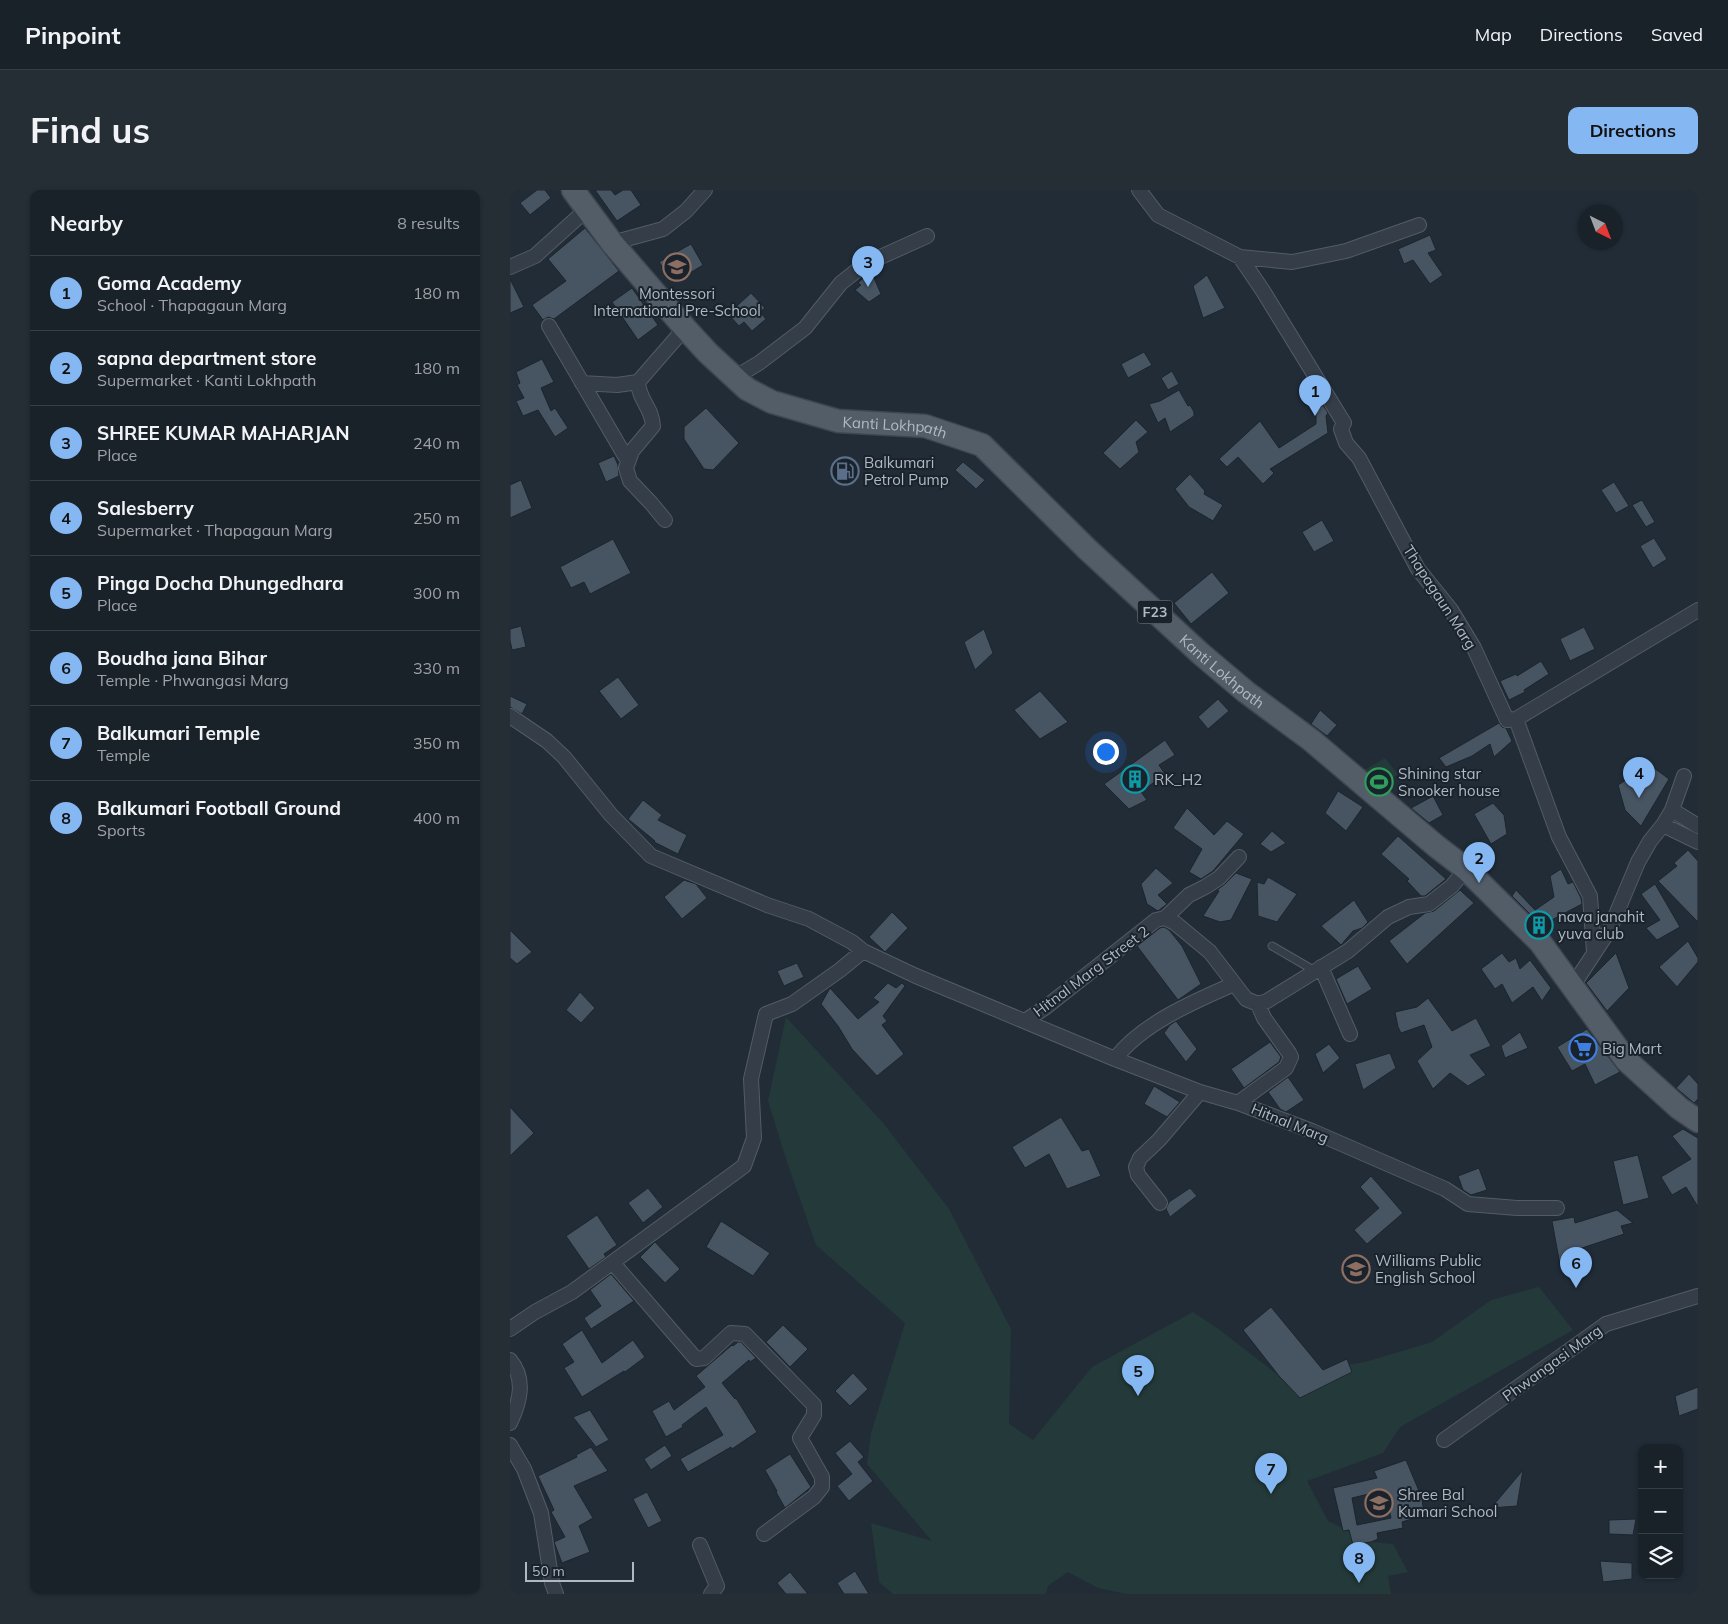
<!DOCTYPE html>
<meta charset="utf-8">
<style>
:root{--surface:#192129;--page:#262e35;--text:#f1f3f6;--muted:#9fa3a8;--line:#373e46;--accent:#85b8f3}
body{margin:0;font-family:Mulish,sans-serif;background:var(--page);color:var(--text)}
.controls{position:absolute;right:15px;bottom:15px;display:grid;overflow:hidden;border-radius:10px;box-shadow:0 1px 4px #0004}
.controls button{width:45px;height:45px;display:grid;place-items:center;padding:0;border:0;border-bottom:1px solid var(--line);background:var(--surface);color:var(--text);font:25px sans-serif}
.compass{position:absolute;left:1068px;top:15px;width:45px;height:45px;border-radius:50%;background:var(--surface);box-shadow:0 1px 4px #0004;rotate:138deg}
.scale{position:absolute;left:15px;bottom:12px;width:109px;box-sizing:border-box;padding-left:5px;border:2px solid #afb9c4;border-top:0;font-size:14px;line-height:18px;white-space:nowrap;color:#afb9c4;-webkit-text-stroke:4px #1a232c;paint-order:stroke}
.you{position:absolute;left:595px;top:561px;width:18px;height:18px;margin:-12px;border:4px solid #fff;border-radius:50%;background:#1a73e8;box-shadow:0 0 0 8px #1a73e833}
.badge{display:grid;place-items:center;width:32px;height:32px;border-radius:50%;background:var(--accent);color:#111;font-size:16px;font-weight:700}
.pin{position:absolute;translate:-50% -41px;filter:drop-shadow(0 1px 2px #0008)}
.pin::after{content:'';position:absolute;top:26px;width:18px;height:15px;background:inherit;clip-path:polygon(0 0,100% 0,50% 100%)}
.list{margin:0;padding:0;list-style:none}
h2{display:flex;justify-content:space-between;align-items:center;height:65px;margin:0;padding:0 20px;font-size:21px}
h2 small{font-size:16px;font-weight:400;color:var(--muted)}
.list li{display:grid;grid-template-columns:32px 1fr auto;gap:15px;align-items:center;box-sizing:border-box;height:75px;padding:0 20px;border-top:1px solid var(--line)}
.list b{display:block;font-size:19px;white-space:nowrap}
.list p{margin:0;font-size:16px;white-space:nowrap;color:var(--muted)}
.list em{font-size:16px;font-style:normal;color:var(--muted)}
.icon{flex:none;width:28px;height:28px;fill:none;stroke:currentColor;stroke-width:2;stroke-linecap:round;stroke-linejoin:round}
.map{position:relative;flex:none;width:1188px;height:1404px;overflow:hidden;border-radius:10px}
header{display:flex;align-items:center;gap:30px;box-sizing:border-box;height:70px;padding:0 25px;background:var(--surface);border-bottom:1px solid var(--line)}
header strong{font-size:24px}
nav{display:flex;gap:28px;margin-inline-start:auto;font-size:18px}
.intro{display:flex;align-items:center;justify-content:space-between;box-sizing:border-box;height:120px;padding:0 30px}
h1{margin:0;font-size:35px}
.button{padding:12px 22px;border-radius:10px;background:var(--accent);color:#111;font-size:18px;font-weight:700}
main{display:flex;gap:30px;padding:0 30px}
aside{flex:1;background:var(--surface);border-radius:10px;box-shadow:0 1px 4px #0004}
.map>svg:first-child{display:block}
.green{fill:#243939}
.building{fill:#475461;stroke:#1c252e;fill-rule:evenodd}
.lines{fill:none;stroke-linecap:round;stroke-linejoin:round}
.lane-casing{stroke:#525c65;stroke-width:9}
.street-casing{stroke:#525c65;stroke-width:16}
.primary-casing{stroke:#3e4751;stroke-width:25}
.lane{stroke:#353e48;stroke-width:7}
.street{stroke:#353e48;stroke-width:14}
.primary{stroke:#535d68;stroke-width:22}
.labels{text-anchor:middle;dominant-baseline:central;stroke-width:4;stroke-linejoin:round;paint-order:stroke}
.shield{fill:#1a232c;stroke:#828c96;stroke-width:1}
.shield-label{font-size:14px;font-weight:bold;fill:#afb9c4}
.poi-label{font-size:15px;fill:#afb9c4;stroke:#1a232c;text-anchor:start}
.street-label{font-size:15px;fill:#afb9c4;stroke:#1a232c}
</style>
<header>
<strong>Pinpoint</strong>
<nav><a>Map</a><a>Directions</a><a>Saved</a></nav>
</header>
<div class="intro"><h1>Find us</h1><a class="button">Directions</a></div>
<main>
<aside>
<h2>Nearby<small>8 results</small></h2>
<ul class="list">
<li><span class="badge">1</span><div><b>Goma Academy</b><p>School · Thapagaun Marg</p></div><em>180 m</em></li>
<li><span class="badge">2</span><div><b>sapna department store</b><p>Supermarket · Kanti Lokhpath</p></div><em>180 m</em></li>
<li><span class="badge">3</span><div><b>SHREE KUMAR MAHARJAN</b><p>Place</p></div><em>240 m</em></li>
<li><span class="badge">4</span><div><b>Salesberry</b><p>Supermarket · Thapagaun Marg</p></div><em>250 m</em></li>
<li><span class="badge">5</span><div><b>Pinga Docha Dhungedhara</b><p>Place</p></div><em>300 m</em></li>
<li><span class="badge">6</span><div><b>Boudha jana Bihar</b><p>Temple · Phwangasi Marg</p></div><em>330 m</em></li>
<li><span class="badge">7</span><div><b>Balkumari Temple</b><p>Temple</p></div><em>350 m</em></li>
<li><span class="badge">8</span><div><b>Balkumari Football Ground</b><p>Sports</p></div><em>400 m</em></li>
</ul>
</aside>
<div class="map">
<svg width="1188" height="1404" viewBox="0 0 1188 1404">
<rect width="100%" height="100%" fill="#212c37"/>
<path class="green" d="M875,568L888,584L868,601L851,582Z
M276,827L374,934L439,1019L501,1139L499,1234L523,1250L582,1177L683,1122L710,1140L769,1186L855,1172L922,1152L981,1110L1029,1097L1063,1140L890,1237L873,1263L797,1291L818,1331L861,1352L883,1354L898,1382L878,1386L881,1404H616L588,1398L558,1382L538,1396L536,1404H383L369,1392L361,1333L422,1351L357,1274L361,1243L395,1133L306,1055L278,975L258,911Z"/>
<path class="building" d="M27,0H35L41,8L20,25L10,13Z
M85,0H101L105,5L113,0H121L131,15L107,31Z
M75,38L109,81L44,129L38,127L33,130L22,115L56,91L38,69Z
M920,45L926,60L918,63L933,85L920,94L903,70L894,74L888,59Z
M181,54L193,75L164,93L149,72Z
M361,81L371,104L359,112L345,100L351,95L348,93Z
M697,85L715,118L693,128L683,96Z
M0,89L14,117L0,123Z
M122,98L148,135L128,150L102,112Z
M241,103L255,118L250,122L256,129L242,141L234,132L229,136L218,124Z
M634,162L642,175L618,188L611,174Z
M32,169L44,192L31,198L41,221L45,218L58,238L45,247L28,220L13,226L6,211L14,208L7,195L10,193L6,182Z
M662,181L669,194L658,200L651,188Z
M669,200L678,216L680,215L684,222V226L660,242L655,228L648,233L639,214L650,211Z
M806,204L818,223L816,226L818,243L760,279L764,283L753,294L728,267L717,277L709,269L750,231L769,258L806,234Z
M196,218L229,253L203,280L194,279L174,249V237Z
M626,230L638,242L626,252L629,262L610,279L593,263Z
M104,266L108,275L109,286L96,292L88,273Z
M453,272L475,290L466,299L445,280Z
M680,284L695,301L694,304L713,315L703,331L679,317L665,299Z
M11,290L22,318L0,328V295Z
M1104,292L1119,316L1106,323L1091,300Z
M1132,310L1145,332L1136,337L1122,315Z
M812,330L824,351L804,362L792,342Z
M1144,348L1157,369L1143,378L1130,356Z
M103,349L121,383L80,404L74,392L61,398L50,377Z
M702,382L719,403L681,434L664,413Z
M11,436L16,457L2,460L0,450V439Z
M1074,437L1085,459L1060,471L1050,449Z
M474,439L483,463L465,480L454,452Z
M1031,471L1039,484L1014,500L1015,502L999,510L990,491L1006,484L1007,486Z
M108,487L129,515L111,529L89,501Z
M530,501L558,532L530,549L504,520Z
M0,506L17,514L12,524L0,517Z
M708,509L719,521L698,539L688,527Z
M810,520L827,535L817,546L801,534Z
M989,533L992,537L996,538L1002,551L984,567L980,554L962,566L936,577L929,568Z
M655,550L665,565L649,575L655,584L631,602L637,610L619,619L594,594Z
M1140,575L1159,589L1131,636L1115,620L1108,595Z
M828,601L853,617L836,641L815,623Z
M923,606L933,625L919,633L901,618Z
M133,610L152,625L148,630L177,645L168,664L144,652L145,651L118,629Z
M983,613L994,625L997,644L981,654L964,624Z
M677,618L704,645L717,631L734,644L703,681L691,689L679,682L692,659L663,638Z
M762,641L776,653L761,662L750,654Z
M888,646L936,689L915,706H911L897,691L899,689L871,664Z
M1178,660L1188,671V732L1148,691L1167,676L1164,673Z
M646,678L663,693L648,705L657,714L648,721L637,714L631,694Z
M1051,679L1058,694L1063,692L1071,708L1072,714L1036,733L1039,737L1036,740L1002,706L1006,700L1025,720L1044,707L1040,686Z
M726,683L742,689L721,730L710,732L693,726L709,701L707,700L715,694Z
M758,687L787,704L767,732L748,726L747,692L754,694Z
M174,690L186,694L197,708L172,729L154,707Z
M1145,694L1170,737L1147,750L1136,738L1150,730L1131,704Z
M950,700L964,713L897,774L879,751L915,723L924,721Z
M844,710L858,732L852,738L843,741L831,755L811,736Z
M382,722L398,738L375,762L359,747Z
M654,737L659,740L672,756L691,794L668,810L627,756L650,738Z
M0,740L22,762L7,774L0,768Z
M1178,751L1188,768V772L1167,797L1149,777Z
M992,763L999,772L1006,768L1010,779L1020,770L1041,798L1032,811L1023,797L1002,813L992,794L985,799L971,779Z
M1106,763L1119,798L1097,821L1076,793Z
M287,773L294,787L274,796L267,781Z
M848,776L862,799L837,814L826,789Z
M378,793L386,798L392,793L395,796L373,826L377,831L372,835L394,864L367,886L342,859L328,836L311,814L320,798L348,829L369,812L363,808Z
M70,802L85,818L71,833L56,820Z
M918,808L942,841L966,828L981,856L960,865L976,885L958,896L940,883L923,899L907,871L922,857L914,835L891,843L888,837L885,822L907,817Z
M666,831L687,859L676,872L654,843L660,835Z
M1077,839L1110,882L1085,895L1075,874L1062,881L1047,857Z
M1010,842L1018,858L995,868L991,856Z
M760,852L771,867L769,872L734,898L721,879Z
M819,854L830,868L813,883L805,864Z
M880,863L886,878L853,900L845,874Z
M1179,884L1188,894V909L1184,913L1166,898Z
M778,887L794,910L776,922L770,919L758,902Z
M644,896L670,912L657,927L634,914Z
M0,917L24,943L0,966Z
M551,927L572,961L579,959L591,986L557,999L539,964L515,978L502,957Z
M1173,939L1188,948V1017L1176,997L1162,1005L1151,987L1181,969L1162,946Z
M1128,965L1139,1008L1113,1015L1103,971Z
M969,978L977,1000L961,1005L953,1000L948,986Z
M861,986L893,1023L857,1054L844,1040L869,1018L850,997Z
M138,998L153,1017L133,1033L118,1013Z
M680,998L687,1006L660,1027L656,1019L659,1012Z
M1107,1020L1123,1033L1111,1036L1114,1044L1069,1059L1071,1071L1050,1075L1042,1031L1064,1027L1065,1033Z
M87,1025L107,1055L94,1064L96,1067L79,1079L56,1046Z
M211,1031L260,1063L243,1086L196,1057Z
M145,1052L170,1079L155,1093L130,1067Z
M101,1084L124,1111L81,1139L74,1128L91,1116L80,1100Z
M761,1117L813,1180L837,1169L842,1182L790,1208L769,1186L733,1140Z
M273,1135L298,1159L280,1177L256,1152Z
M72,1140L92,1173L123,1150L135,1167L115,1182L114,1181L72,1207L54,1178L64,1172L52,1154Z
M228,1152H231L246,1168L240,1172L239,1170L212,1193L225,1209L226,1208L247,1242L222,1259L221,1257L178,1282L170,1269L213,1245L196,1217L172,1235L173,1237L156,1247L142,1221L159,1211L164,1220L195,1197L186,1186L222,1155L223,1156Z
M343,1183L358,1199L340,1216L325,1201Z
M1188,1197V1219L1169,1226L1165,1206Z
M80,1220L99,1250L86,1257L63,1227Z
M340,1251L354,1267L348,1272L363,1291L339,1311L327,1296L342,1284L325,1263Z
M155,1255L162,1266L141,1280L134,1269Z
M81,1257L98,1281L64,1296L83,1328L69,1336L80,1362L52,1373L44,1352L55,1347L41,1322L44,1320L28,1286L67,1267L66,1265Z
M280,1264L301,1297L275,1318L266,1302L267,1301L255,1280Z
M896,1270L909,1301L911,1300L914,1325L892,1332L893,1338L867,1343L868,1349L861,1352L843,1355L839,1340L833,1341L823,1298L867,1288L864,1281ZM875,1300L881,1328L847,1335L842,1308Z
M1013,1280L1007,1316L981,1318Z
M137,1302L152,1331L138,1338L123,1309Z
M1126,1329L1123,1345L1099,1344V1330Z
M1090,1371L1122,1373V1389L1093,1392Z
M345,1381L359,1404H334L327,1393Z
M280,1382L298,1404H276L267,1393Z"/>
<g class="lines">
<g class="lane-casing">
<path id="lane" d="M762,756L805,781"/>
</g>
<g class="street-casing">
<path id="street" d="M629,0L648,25L730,67L782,72L836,61L909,35
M102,53L153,39L176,21L195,0
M730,67L753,101L834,233L831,239L836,253L849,268L908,379L941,420L964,458L997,530L1006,529L1049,647L1080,706L1084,762
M0,77L25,66L76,20
M39,136L118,271
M224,188L249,173L295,138L331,93L355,74L417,46
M72,193L107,195L128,192
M155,330L141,313L120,291L116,278L122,261L143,236C142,217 129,211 128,192L175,138
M0,526L37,551L54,567L101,625L141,666L257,715L299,729L342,752L353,761
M1006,529L1188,420
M1162,620L1188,636
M1153,635L1188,652
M655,728L679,705L695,697L709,688L729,667
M811,777L840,844
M1062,797L1100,739L1128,672L1140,651L1153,635L1162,620L1174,586
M515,831L536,817L646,730L655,728L665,733L700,762L736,809L748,814L757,811L838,761L878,727L899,717L919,714L942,696L956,679
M605,869C631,834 685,811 724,794
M728,913L776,878L781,867L779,863L754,828L748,814
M650,1013L628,985L626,977L630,968L649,950L690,902
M103,1073L186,1169L194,1168L221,1143L235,1144L304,1215V1225L290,1248L312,1287V1297L304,1307L254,1344
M0,1139L25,1122L62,1102L234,976L244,948L241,889L256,824L282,814L330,780L353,761L406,786L605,869L690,902L728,913L802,941L935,999L958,1014L1007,1018H1047
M0,1170C16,1189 10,1212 0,1233
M934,1250L1096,1134L1188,1106
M0,1255L14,1279L31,1323L42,1393L46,1404
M190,1355L207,1396L201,1404"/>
</g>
<g class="primary-casing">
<g id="primary">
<path id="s1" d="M63,0L102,53L175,138L198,163L237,199L262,212L328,231L415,236L472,255L577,359L691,464L736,502L801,550L926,656L956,679L1030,752L1116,870L1169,918L1188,931"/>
</g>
</g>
<use href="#lane" class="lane"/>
<use href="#street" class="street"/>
<use href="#primary" class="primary"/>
</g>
<defs>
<g id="school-ring" transform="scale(1.4375)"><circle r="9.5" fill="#1a232c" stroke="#8d6e63" stroke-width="1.5"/><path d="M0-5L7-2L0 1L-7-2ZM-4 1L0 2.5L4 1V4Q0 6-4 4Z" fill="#8d6e63"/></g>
<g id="fuel-ring" transform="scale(1.4375)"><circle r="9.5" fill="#1a232c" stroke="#5c6f8a" stroke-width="1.5"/><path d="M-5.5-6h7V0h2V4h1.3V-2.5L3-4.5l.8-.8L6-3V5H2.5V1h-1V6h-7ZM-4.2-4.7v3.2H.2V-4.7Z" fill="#5c6f8a"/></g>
<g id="building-ring" transform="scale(1.4375)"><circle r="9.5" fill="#1a232c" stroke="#0f9aa8" stroke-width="1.5"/><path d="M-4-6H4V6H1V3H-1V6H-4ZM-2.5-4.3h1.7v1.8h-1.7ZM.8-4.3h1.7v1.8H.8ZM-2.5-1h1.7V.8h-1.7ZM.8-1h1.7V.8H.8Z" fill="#0f9aa8"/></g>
<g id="stadium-ring" transform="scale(1.4375)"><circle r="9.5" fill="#1a232c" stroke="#2e9e5b" stroke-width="1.5"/><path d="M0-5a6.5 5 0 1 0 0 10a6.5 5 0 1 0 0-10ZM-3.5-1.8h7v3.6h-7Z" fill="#2e9e5b"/></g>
<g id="supermarket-ring" transform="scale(1.4375)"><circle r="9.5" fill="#1a232c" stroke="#3f7fe0" stroke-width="1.5"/><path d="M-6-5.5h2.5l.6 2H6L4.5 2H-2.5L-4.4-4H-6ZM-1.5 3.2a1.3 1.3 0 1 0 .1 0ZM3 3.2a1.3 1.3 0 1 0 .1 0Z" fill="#3f7fe0"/></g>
</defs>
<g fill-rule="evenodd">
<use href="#school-ring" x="167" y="77"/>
<use href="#fuel-ring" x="335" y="281"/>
<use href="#building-ring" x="625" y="589"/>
<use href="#stadium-ring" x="869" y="592"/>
<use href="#building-ring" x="1029" y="735"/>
<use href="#supermarket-ring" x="1073" y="858"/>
<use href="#school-ring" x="846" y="1079"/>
<use href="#school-ring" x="869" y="1313"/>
</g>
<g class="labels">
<rect class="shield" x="627.5" y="410.5" width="35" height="23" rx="4"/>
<g class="shield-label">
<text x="645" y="422">F23</text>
</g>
<g class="poi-label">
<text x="167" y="103" text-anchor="middle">Montessori<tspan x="167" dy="17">International Pre-School</tspan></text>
<text x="354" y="272">Balkumari<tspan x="354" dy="17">Petrol Pump</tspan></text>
<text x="888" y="583">Shining star<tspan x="888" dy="17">Snooker house</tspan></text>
<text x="644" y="589">RK_H2</text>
<text x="1048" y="726">nava janahit<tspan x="1048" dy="17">yuva club</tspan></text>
<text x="1092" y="858">Big Mart</text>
<text x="865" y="1070">Williams Public<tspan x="865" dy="17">English School</tspan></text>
<text x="888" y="1304">Shree Bal<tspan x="888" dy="17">Kumari School</tspan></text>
</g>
<g class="street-label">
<text stroke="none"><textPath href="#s1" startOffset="419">Kanti Lokhpath</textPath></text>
<text transform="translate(930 407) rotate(57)">Thapagaun Marg</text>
<text stroke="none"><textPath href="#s1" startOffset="839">Kanti Lokhpath</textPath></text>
<text transform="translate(581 781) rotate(-37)">Hitnal Marg Street 2</text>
<text transform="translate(780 933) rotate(22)">Hitnal Marg</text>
<text transform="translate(1042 1173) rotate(-36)">Phwangasi Marg</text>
</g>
</g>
</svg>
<div class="controls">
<button>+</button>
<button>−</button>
<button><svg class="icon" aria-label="layers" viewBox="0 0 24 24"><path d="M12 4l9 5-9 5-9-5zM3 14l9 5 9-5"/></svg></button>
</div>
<svg class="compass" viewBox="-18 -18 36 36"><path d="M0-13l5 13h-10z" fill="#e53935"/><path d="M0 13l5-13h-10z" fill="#9fa3a8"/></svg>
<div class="scale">50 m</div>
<div class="you"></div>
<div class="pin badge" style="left:805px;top:226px">1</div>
<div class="pin badge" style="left:969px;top:693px">2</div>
<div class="pin badge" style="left:358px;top:97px">3</div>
<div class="pin badge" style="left:1129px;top:608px">4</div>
<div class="pin badge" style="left:628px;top:1206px">5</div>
<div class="pin badge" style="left:1066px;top:1098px">6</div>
<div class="pin badge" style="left:761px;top:1304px">7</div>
<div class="pin badge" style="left:849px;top:1393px">8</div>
</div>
</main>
